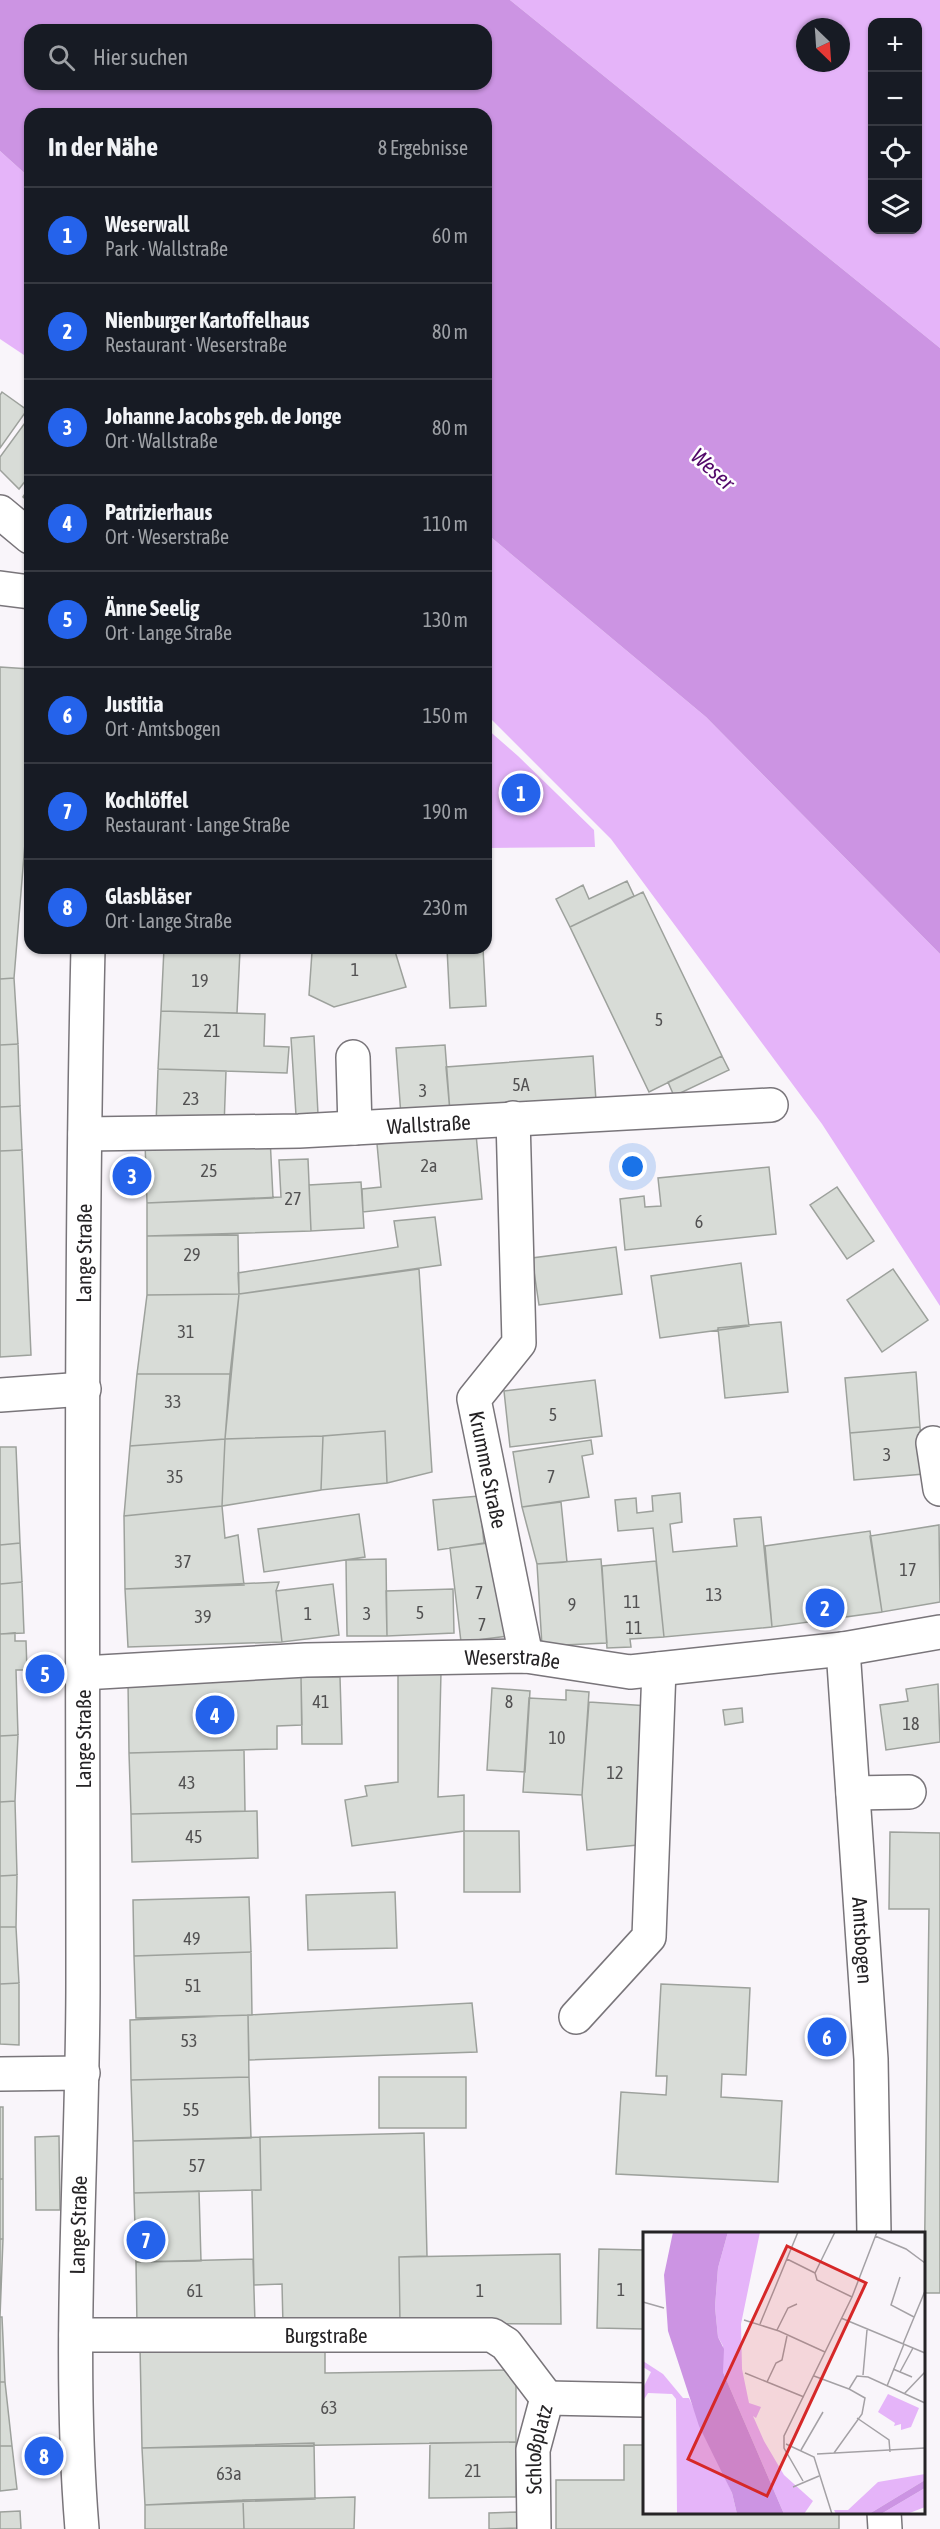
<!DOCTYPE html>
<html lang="de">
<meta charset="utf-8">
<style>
:root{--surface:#171b24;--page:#242831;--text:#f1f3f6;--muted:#9ea1a6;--line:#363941;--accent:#2563eb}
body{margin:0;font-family:"Asap Condensed",sans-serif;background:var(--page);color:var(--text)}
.controls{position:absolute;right:18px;top:18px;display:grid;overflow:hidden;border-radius:12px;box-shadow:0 2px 4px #0004}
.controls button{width:54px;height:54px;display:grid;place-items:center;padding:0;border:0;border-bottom:2px solid var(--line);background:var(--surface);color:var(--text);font:30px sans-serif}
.compass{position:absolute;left:796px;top:18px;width:54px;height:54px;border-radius:50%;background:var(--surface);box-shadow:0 2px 4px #0004;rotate:155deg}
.you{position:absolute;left:633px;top:1167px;width:21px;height:21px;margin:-15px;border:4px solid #fff;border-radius:50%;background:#1a73e8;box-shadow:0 0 0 9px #1a73e833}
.badge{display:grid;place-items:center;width:39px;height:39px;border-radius:50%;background:var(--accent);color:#fff;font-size:20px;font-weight:700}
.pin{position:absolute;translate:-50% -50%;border:3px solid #fff;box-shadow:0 2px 6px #0006}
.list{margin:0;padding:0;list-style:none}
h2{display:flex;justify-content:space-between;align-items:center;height:78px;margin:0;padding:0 24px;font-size:26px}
h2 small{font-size:20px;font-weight:400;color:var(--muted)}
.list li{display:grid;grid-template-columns:39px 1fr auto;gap:18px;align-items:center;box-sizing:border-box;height:96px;padding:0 24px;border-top:2px solid var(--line)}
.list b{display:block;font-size:22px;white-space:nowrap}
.list p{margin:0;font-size:20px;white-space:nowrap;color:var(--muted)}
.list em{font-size:20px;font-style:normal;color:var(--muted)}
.icon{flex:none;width:33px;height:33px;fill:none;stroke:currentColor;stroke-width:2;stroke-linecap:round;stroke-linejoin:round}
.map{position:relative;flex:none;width:940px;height:2529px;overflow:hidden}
.search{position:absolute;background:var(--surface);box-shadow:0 2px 4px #0004;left:24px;top:24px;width:468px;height:66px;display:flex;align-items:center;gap:15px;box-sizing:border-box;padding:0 21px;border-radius:18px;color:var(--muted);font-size:22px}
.panel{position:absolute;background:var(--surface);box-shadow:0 2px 4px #0004;left:24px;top:108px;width:468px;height:846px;border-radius:18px}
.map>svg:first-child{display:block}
.green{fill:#e5b4f9;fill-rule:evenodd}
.water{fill:#cc94e3;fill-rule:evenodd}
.building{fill:#d8dcd7;stroke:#9da19c;stroke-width:1.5}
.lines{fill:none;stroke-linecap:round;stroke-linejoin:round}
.minor-casing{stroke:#79757a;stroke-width:36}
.minor{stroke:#fff;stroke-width:33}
.labels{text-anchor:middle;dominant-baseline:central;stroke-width:5;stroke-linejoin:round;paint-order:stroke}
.number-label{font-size:18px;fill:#525152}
.street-label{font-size:21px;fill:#252325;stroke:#fff}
.water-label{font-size:22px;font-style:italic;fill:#53086a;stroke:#fff}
.inset-road{fill:none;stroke:#a4a1a5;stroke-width:1.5}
.view{fill:#d62828;fill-opacity:0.15;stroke:#d62828;stroke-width:3}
.inset-edge{fill:none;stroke:#252325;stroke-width:3}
</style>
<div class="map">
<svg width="940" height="2529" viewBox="0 0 940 2529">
<rect width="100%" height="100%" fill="#f9f5fa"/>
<path class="green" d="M510,0H940V348ZM872,22H918V230H872ZM805,27H841V63H805Z
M0,151L30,178V359L0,339Z
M486,533L706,717L940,954V1306L822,1124L611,839L486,714Z
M486,728L518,756L594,830L595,847L486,848Z"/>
<path class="water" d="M0,0H510L940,348V954L706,717L486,533V114H30V178L0,151ZM30,30H486V84H30Z"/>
<path class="building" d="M2,392L27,410L0,448V395Z
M30,416V475L19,489L0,470V457Z
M30,486V504L23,497Z
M0,667L30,669V782L14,978L0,979Z
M627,881L634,896L570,927L556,899L583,885L589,899Z
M643,892L722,1056L649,1092L570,927Z
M164,948L240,950L237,1013L161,1011Z
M172,948H296V951L240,950Z
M296,948H394L406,987L334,1007L309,995L312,952L296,951Z
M447,948H483L486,1006L450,1008Z
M14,978L18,1044L0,1045V979Z
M161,1011L265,1014L264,1046L289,1047L287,1073L158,1069Z
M314,1036L318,1114L296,1115L291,1038Z
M18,1044L20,1106L0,1107V1045Z
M445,1045L450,1112L401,1116L396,1048Z
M593,1056L596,1101L450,1112L446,1067Z
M722,1056L729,1070L674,1096L668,1082Z
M158,1069L226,1071L224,1127L156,1125Z
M20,1106L22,1150L0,1151V1107Z
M476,1134L482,1199L363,1212L362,1189L381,1187L377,1144Z
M270,1137L273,1198L147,1203L145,1142Z
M22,1150L31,1355L0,1357V1151Z
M308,1159L311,1231L147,1236V1203L281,1197L279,1160Z
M769,1167L776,1234L625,1250L620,1199L644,1196L645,1207L661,1206L658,1178Z
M361,1182L364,1228L311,1231L309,1185Z
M837,1187L874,1241L847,1259L810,1205Z
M435,1217L441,1265L239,1294L238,1273L398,1247L394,1221Z
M238,1235L239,1294L147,1295V1236Z
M616,1247L622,1294L539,1305L532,1258Z
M741,1263L749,1326L660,1338L651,1276Z
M419,1269L432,1472L387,1483L385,1431L323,1436L225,1439L239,1294Z
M893,1269L928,1320L882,1352L847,1300Z
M239,1294L230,1374H137L147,1295Z
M781,1322L788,1392L725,1398L718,1328Z
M916,1372L920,1427L850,1433L845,1378Z
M137,1374H230L225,1439L130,1446Z
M595,1380L602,1436L510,1447L504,1391Z
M920,1427L924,1474L854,1480L850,1433Z
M385,1431L387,1483L321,1490L323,1436Z
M323,1436L321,1490L222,1506L225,1439Z
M225,1439L222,1506L124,1516L130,1446Z
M591,1440L593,1454L582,1456L589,1497L522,1507L513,1452Z
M0,1447H16L20,1543L0,1545Z
M680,1493L682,1522L670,1524L673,1552L737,1546L734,1519L761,1517L772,1627L664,1637L653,1528L618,1531L615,1500L636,1498L637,1513L653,1511L652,1496Z
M479,1496L484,1543L438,1550L433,1500Z
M561,1502L567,1562L537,1564L522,1507Z
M222,1506L225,1538L238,1535L244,1585L125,1589L124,1516Z
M359,1514L365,1557L264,1572L258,1529Z
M939,1525L940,1602L882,1612L870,1536Z
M870,1531L882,1612L772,1627L765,1546Z
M496,1542L508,1636L461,1642L450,1548Z
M20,1543L22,1582L0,1584V1545Z
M386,1559L387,1636H347L346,1560Z
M601,1559L607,1643L542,1646L537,1564Z
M656,1561L664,1637L630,1639L631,1647L607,1648L602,1566Z
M22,1582L24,1633L0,1634V1584Z
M279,1582L276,1591L282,1642L128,1647L125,1589Z
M333,1584L339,1635L282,1642L276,1591Z
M453,1589L454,1633L387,1636L386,1591Z
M15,1633V1641H26L27,1670H16L18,1735L0,1736V1634Z
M441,1672L438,1797L464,1795V1831L352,1846L345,1800L367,1796L365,1786L398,1782V1673Z
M301,1677H340L342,1744H302Z
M301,1677L302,1725L277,1726V1749L129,1753L128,1682Z
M938,1684L940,1742L886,1750L880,1705L908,1701L906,1689Z
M492,1688L530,1691L525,1772L487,1770Z
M566,1690L589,1692L582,1795L523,1792L529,1698L566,1700Z
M589,1702L649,1706L648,1844L587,1850L582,1795Z
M742,1708L743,1722L725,1725L723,1710Z
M18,1735L15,1801L0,1802V1736Z
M244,1750L245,1811L131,1814L129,1753Z
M15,1801L17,1875L0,1876V1802Z
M257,1811L258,1858L132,1862L131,1814Z
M464,1831H519L520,1892H464Z
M890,1832L940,1833V2293H924L929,1909H889Z
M17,1875L16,1927H0V1876Z
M395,1892L397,1948L308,1950L306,1895Z
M249,1897L251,1952L134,1956L133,1900Z
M0,1927H16L19,1983L0,1984Z
M251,1952L252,2015L136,2018L134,1956Z
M19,1983V2045L0,2044V1984Z
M661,1984L750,1988L746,2075L722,2074L721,2097L782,2101L778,2182L616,2174L621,2092L666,2095L667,2076H656Z
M472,2003L477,2052L249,2060L248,2015Z
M248,2015L249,2077L131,2080L130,2020Z
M249,2077L251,2138L133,2141L131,2080Z
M379,2077H466V2128H379Z
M0,2107H3V2179H0Z
M424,2133L427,2256L399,2257L400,2323L283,2326L282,2284L254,2285L252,2190H261L260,2137Z
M59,2136L60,2210H36L35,2137Z
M260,2137L261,2190L134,2193L133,2141Z
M0,2179H3V2239H0Z
M199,2191L201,2261L136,2262L134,2193Z
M0,2239H3L0,2317Z
M599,2249L644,2250V2329L597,2328Z
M560,2254L561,2324L400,2323L399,2257Z
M253,2259L255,2323L137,2326L136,2262Z
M0,2317H2L5,2382H0Z
M325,2343V2373L516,2370V2442L142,2448L140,2346Z
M0,2382H5L12,2446H0Z
M516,2442V2497L429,2498L430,2443Z
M314,2443L315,2499L145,2505L142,2448Z
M624,2445H644V2512H839V2529H556V2480H624Z
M0,2446H12L17,2489L0,2491Z
M355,2497L354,2529H244L243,2500Z
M243,2500L244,2529H145V2505Z
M20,2511L21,2529H0V2512Z
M519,2512V2528L489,2529V2513Z"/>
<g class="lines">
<g class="minor-casing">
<g id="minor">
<path d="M0,512L30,537"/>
<path d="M0,588L30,592"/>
<path d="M353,1057L355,1128"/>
<path id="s1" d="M513,1118L519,1343L474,1399L526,1656"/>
<path id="s2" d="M85,1134L299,1131L771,1105"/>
<path d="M0,1395L84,1389"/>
<path d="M933,1443L940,1489"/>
<path id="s3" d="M843,1649L871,2059L874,2234"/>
<path id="s4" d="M83,1673L306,1660L526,1656L630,1672L843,1649L940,1632"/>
<path d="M853,1793L909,1792"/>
<path d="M576,2017L649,1937L659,1669"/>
<path d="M0,2074L83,2073"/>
<path id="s5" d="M76,2335H492L506,2344L547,2398"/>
<path d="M547,2398L644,2400"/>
<path d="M884,2512L885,2529"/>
<path id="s6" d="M82,2529C67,2347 83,2163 83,1981C83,1637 80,1292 88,948"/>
<path id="s7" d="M534,2529L533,2450L547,2398"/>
</g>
</g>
<use href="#minor" class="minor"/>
</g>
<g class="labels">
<g class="number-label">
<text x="355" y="969">1</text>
<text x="200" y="980">19</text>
<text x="659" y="1019">5</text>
<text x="212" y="1030">21</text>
<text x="521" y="1084">5A</text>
<text x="423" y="1090">3</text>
<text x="191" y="1098">23</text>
<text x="429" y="1165">2a</text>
<text x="209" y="1170">25</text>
<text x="293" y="1198">27</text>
<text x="699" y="1221">6</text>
<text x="192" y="1254">29</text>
<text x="186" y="1331">31</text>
<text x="173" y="1401">33</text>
<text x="553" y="1414">5</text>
<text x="887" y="1454">3</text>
<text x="175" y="1476">35</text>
<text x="551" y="1476">7</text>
<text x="183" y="1561">37</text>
<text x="908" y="1569">17</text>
<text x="479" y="1592">7</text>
<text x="714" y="1594">13</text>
<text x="632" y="1601">11</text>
<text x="572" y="1604">9</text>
<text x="420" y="1612">5</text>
<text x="308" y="1613">1</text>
<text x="367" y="1613">3</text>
<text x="203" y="1616">39</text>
<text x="482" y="1624">7</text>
<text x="634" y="1627">11</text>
<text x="321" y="1701">41</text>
<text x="509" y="1701">8</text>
<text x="911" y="1723">18</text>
<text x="557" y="1737">10</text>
<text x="615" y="1772">12</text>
<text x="187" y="1782">43</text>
<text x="194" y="1836">45</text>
<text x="192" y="1938">49</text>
<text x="193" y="1985">51</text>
<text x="189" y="2040">53</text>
<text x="191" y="2109">55</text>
<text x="197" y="2165">57</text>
<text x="621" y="2289">1</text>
<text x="195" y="2290">61</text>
<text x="480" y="2290">1</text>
<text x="329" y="2407">63</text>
<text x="473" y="2470">21</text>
<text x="229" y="2473">63a</text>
</g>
<g class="street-label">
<text stroke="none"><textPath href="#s2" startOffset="344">Wallstraße</textPath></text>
<text stroke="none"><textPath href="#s6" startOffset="1276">Lange Straße</textPath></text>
<text stroke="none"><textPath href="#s1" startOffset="369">Krumme Straße</textPath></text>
<text stroke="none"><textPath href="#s4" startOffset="430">Weserstraße</textPath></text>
<text transform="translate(83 1739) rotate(-90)">Lange Straße</text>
<text stroke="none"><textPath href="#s3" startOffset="292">Amtsbogen</textPath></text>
<text stroke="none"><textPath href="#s6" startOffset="304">Lange Straße</textPath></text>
<text stroke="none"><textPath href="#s5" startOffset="250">Burgstraße</textPath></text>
<text stroke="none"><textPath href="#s7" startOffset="80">Schloßplatz</textPath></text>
</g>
<g class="water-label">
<text transform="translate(713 469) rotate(42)">Weser</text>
</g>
</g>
<g transform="translate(643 2232)">
<rect width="282" height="282" fill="#f9f5fa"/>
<path d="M85,0H117L98,92L99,137L106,171L118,175L113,186L110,184L121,209L141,243L170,269L161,282H141L80,140V114L75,105L72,75L75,36ZM0,129L20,142L40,166H46L89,261L94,282H34L33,167L29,162L5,161L0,169V156L8,140L0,135ZM245,162L276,176L268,195L258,198V192L251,194L252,191L235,180ZM282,242V248L226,282H193L191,278H205L235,250ZM282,256V275L264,282H238Z" fill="#e5b4f9"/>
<path d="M30,0H85L75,36L72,75L75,105L81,117L80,140L141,282H94L89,261L56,194L25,99L21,43ZM282,248V256L238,282H226Z" fill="#cc94e3"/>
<path class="inset-road" d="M232,4L263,17L282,31M144,27L172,41M172,41L174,48L209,65M172,41L192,0M257,45L248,73L271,85M0,70L21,76M198,86L282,121M101,88L136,99L182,120M117,92L155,0M134,98L145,76L154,72M260,112L282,59M250,137L269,145M257,140L270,116M102,141L161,165M220,143L224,98M171,144L206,157M124,150L133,131L139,128L144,104M244,154L261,112M261,162L282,140M214,186L246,208L247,220M143,212L171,225L189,282M158,218L180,180M191,221L219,182L222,166L206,157L214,144L225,145L282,171M174,222L282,216M160,249L141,216V204L209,65L234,0M150,255L176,244"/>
<path class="view" d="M144,14L223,51L124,264L45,227Z"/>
<rect width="282" height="282" class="inset-edge"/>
</g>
</svg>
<div class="controls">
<button>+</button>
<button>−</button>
<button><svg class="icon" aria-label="locate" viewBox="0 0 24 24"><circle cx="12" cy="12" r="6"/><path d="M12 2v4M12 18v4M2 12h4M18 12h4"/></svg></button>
<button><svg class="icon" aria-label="layers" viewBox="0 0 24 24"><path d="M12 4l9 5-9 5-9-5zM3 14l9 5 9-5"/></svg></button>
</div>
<svg class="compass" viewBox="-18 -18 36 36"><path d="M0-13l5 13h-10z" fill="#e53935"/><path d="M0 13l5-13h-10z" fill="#9ea1a6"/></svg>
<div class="you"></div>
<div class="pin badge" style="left:521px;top:793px">1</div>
<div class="pin badge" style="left:825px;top:1608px">2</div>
<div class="pin badge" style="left:132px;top:1176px">3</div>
<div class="pin badge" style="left:215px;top:1715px">4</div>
<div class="pin badge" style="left:45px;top:1674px">5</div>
<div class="pin badge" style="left:827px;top:2037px">6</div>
<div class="pin badge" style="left:146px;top:2240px">7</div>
<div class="pin badge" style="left:44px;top:2456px">8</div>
<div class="search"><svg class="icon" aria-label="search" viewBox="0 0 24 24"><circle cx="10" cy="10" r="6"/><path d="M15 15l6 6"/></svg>Hier suchen</div>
<section class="panel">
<h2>In der Nähe<small>8 Ergebnisse</small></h2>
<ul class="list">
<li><span class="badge">1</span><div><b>Weserwall</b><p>Park · Wallstraße</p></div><em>60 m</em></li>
<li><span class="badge">2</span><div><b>Nienburger Kartoffelhaus</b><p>Restaurant · Weserstraße</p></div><em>80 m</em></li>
<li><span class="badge">3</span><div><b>Johanne Jacobs geb. de Jonge</b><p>Ort · Wallstraße</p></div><em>80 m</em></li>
<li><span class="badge">4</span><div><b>Patrizierhaus</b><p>Ort · Weserstraße</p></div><em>110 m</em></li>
<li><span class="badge">5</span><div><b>Änne Seelig</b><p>Ort · Lange Straße</p></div><em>130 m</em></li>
<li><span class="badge">6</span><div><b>Justitia</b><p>Ort · Amtsbogen</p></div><em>150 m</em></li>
<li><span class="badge">7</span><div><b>Kochlöffel</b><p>Restaurant · Lange Straße</p></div><em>190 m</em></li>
<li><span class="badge">8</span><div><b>Glasbläser</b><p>Ort · Lange Straße</p></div><em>230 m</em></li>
</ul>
</section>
</div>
